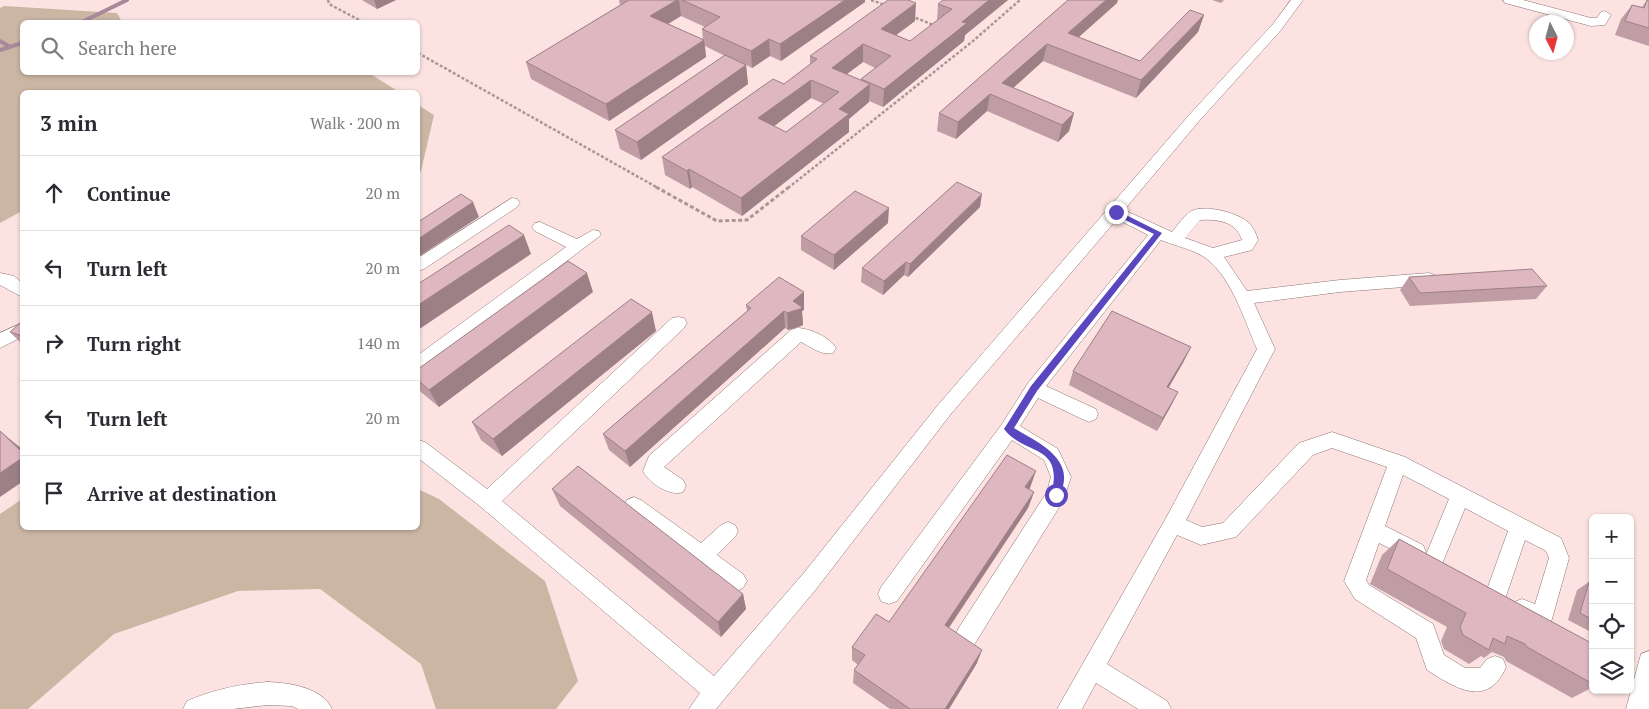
<!DOCTYPE html>
<meta charset="utf-8">
<style>
:root{--surface:#fff;--page:#f7f7f7;--text:#2b2b33;--muted:#7c7c81;--line:#e1e1e2}
body{margin:0;font-family:"PT Serif",serif;background:var(--page);color:var(--text)}
.controls{position:absolute;right:15px;bottom:15px;display:grid;overflow:hidden;border-radius:8px;box-shadow:0 1px 4px #0004}
.controls button{width:45px;height:45px;display:grid;place-items:center;padding:0;border:0;border-bottom:1px solid var(--line);background:var(--surface);color:var(--text);font:25px sans-serif}
.compass{position:absolute;left:1529px;top:15px;width:45px;height:45px;border-radius:50%;background:var(--surface);box-shadow:0 1px 4px #0004;rotate:174deg}
.stop{position:absolute;width:15px;height:15px;margin:-11px;border:4px solid #5a46be;border-radius:50%;background:#fff}
.stop.end{background:#5a46be;border-color:#fff;box-shadow:0 1px 5px #0008}
.list{margin:0;padding:0;list-style:none}
h2{display:flex;justify-content:space-between;align-items:center;height:65px;margin:0;padding:0 20px;font-size:21px}
h2 small{font-size:16px;font-weight:400;color:var(--muted)}
.list li{display:grid;grid-template-columns:32px 1fr auto;gap:15px;align-items:center;box-sizing:border-box;height:75px;padding:0 20px;border-top:1px solid var(--line)}
.list b{display:block;font-size:19px;white-space:nowrap}
.list em{font-size:16px;font-style:normal;color:var(--muted)}
.icon{flex:none;width:28px;height:28px;fill:none;stroke:currentColor;stroke-width:2;stroke-linecap:round;stroke-linejoin:round}
.map{position:relative;flex:none;width:1649px;height:709px;overflow:hidden}
.search{position:absolute;background:var(--surface);box-shadow:0 1px 4px #0004;left:20px;top:20px;width:400px;height:55px;display:flex;align-items:center;gap:12px;box-sizing:border-box;padding:0 18px;border-radius:8px;color:var(--muted);font-size:19px}
.panel{position:absolute;background:var(--surface);box-shadow:0 1px 4px #0004;left:20px;top:90px;width:400px;height:440px;border-radius:8px}
.map>svg:first-child{display:block}
.green{fill:#cbb6a4}
.lines{fill:none;stroke-linecap:round;stroke-linejoin:round}
.stream{stroke:#a8889a;stroke-width:4}
.minor-casing{stroke:#8a7472;stroke-width:1}
.path-far1{stroke:#a99695;stroke-width:2.5;stroke-dasharray:3 2;stroke-linecap:butt}
.path{stroke:#a99695;stroke-width:3;stroke-dasharray:4 2.5;stroke-linecap:butt}
.minor{fill:#fff;fill-rule:evenodd}
.wall{fill:#c09da5;fill-rule:evenodd}
.shaded-wall{fill:#9c8086}
.building{fill:#dfb7c0;stroke:#9c8086;fill-rule:evenodd}
.route{fill:#5a46be}
</style>
<div class="map">
<svg width="1649" height="709" viewBox="0 0 1649 709">
<rect width="100%" height="100%" fill="#fce3e1"/>
<path class="green" d="M4,6L117,13L122,22H22V72L369,73L399,92H22V211L0,223V8Z
M418,105L434,115L421,171L418,175Z
M418,489L439,499L545,581L578,681L556,709H436L421,664L320,589L238,591L114,634L28,709H0V514L22,499V528H418Z"/>
<g class="lines">
<path class="stream" d="M82,22L127,0
M0,41L10,47
M0,50L22,43"/>
<g class="minor-casing">
<path id="minor" d="M1291,0H1303L1281,30L1200,120L1124,210L1172,232C1177,226 1183,217 1190,212C1202,203 1239,213 1249,223C1254,228 1256,234 1258,240L1252,250L1224,257L1247,291L1340,280L1429,273L1435,275L1437,279L1435,283L1429,285L1340,292L1254,303L1275,349L1186,520L1202,527L1223,523L1299,443L1332,432L1405,457L1561,538L1569,558L1552,619L1549,626L1541,629L1514,616L1511,609L1514,602L1522,599L1535,604L1549,558L1546,551L1525,540L1504,602L1496,605L1488,602L1485,595L1508,531L1465,508L1440,569L1433,572L1426,569L1423,562L1449,499L1403,475L1385,526L1423,545L1426,552L1423,559L1416,561L1379,543L1366,580L1369,585L1433,624L1444,655L1465,668H1480L1487,659L1495,656L1503,659L1506,667C1488,709 1455,688 1427,670L1416,638L1355,599L1344,581L1387,467L1332,448L1313,455L1236,537L1201,545L1177,535L1107,664L1167,701L1171,709H1138L1096,683L1082,709H1057L1166,518L1257,349C1244,320 1233,280 1207,259C1198,251 1173,245 1161,240L1046,386L1096,409L1098,414L1096,419L1089,422L1082,419L1038,398L1020,426L1058,449L1071,477L1063,501L974,645L966,648L958,645L955,637L958,629L1047,492L1051,477L1044,460L1012,440L897,601L889,604L881,601L878,594L881,587L1002,424L1028,383L1148,235L1117,219L950,415L817,588L716,709H689L700,693L481,507L418,458V440L425,442L487,489L672,318L678,317L684,318L687,323L684,328L502,501L714,676L803,574L938,405L1190,114L1273,24ZM1200,220C1217,219 1236,221 1242,240L1213,248L1185,238Z
M1503,0H1523L1591,18H1597L1601,12L1605,11L1611,15L1605,25L1591,26L1505,3Z
M512,198L517,199L520,203L517,207L424,269L418,271V258Z
M540,222L577,239L593,230L599,231L601,235L424,369L418,371V355L566,247L535,231L532,227L535,223Z
M0,273L14,276L22,283V297L0,285Z
M22,323V337L0,348V333Z
M797,328C809,328 830,337 836,348L833,353C822,356 811,347 801,342L664,467L683,480L686,486L683,492C670,497 649,483 643,471L649,456L791,330Z
M634,497L641,500L701,543L721,525L728,522L735,525L738,531L735,537L717,555L743,574L747,581L743,588L736,591L729,588L627,512L624,506L627,500Z
M1649,651V709H1626L1641,654Z
M268,682C289,683 322,687 332,709H298L292,706L268,705L233,709H183L187,701C213,690 239,684 268,682Z"/>
</g>
<path class="path-far1" d="M328,0L329,4L363,22
M871,0L885,5
M911,16L936,26
M418,53L658,188
M788,188L973,41L1020,0"/>
<path class="path" d="M656,187L717,221L747,220L789,187"/>
<use href="#minor" class="minor"/>
</g>
<path class="wall" d="M362,0H396L377,9Z
M619,0H865V2L781,61L770,56L752,68L746,65L748,84L641,160L620,149L615,130L725,56L705,46L706,57L609,121L531,79L526,62L620,5ZM681,16L705,27L702,29L703,40L668,24Z
M1008,0L965,35L964,41L883,107L869,101V102L849,119V132L742,216L692,187L690,189L665,175L662,157L784,84L810,65V56L915,21L896,35L910,41L937,21L938,4ZM863,62L875,68L861,79V80L847,74ZM811,98L824,104L786,132L773,126Z
M1068,0L1117,3L1079,37L1140,61L1204,15L1198,32L1136,98L1043,61L1013,88L1074,113L1069,131L1058,142L987,111L956,139L937,131L939,113Z
M1212,0H1224L1221,3Z
M1647,0L1649,1V46L1615,35L1621,19L1632,5L1642,7Z
M980,207L908,277L904,275L883,295L861,282L862,268Z
M888,223L834,270L801,250V236Z
M1409,277L1547,286L1536,299L1410,306L1400,290Z
M593,292L439,407L421,392L418,387V369Z
M804,292V310L802,311L803,325L801,326L788,330L785,328L630,467L609,450L603,434L747,311L746,305Z
M22,321V344L10,332Z
M656,331L502,456L481,440L472,422Z
M1184,361L1168,388L1178,392L1157,431L1069,385L1073,371Z
M1030,488L1029,489L1034,492L1028,508L949,628L977,663L949,709H890L853,683L854,670L858,665L852,660V647L889,622Z
M552,489L743,594L746,609L721,637L560,506Z
M1399,539L1593,644V687L1572,698L1506,661L1504,657L1492,652L1484,658L1481,656L1469,664L1444,649L1441,641L1447,627L1370,584L1382,555Z
M1589,582L1593,585V642L1589,631L1568,620L1577,590Z"/>
<path class="shaded-wall" d="M374,0H396L377,9Z
M677,0H679L681,16L653,33L650,16Z
M845,0H865V2L781,61L780,44Z
M989,0H1008L965,35L964,41L883,107L884,89L962,22Z
M1106,0H1118L1117,3L1064,50L1068,33Z
M916,3L915,21L880,47L881,29Z
M1204,15L1198,32L1136,98L1141,80Z
M769,39L770,56L752,68L751,51Z
M704,40L706,57L609,121L606,104Z
M863,44V62L832,85V68Z
M1047,44L1043,61L1001,99L1002,83Z
M746,65L748,84L641,160L637,142Z
M811,80V98L760,137L758,118Z
M870,84L869,102L849,119V132L742,216L741,198L839,109Z
M990,94L987,111L956,139L958,122Z
M1074,113L1069,131L1058,142L1062,125Z
M689,169L692,187L690,189L687,171Z
M982,194L980,207L908,277L910,264Z
M473,202L479,217L418,257V239Z
M889,208L888,223L834,270V255Z
M524,235L531,254L418,330V305Z
M906,262L904,275L883,295L884,281Z
M587,273L593,292L439,407L429,390Z
M804,292V310L802,311L803,325L801,326L788,330L787,313L793,301Z
M784,311L785,328L630,467L625,451Z
M652,312L656,331L502,456L493,439Z
M1191,347L1184,361L1161,401L1167,387Z
M1178,392L1171,406L1157,431L1163,418Z
M0,431L22,449V452Z
M22,458V482L0,497V473Z
M1036,471L1030,488L1020,503L1025,487Z
M1034,492L1028,508L941,639L945,625Z
M743,594L746,609L721,637L718,622Z
M982,650L977,663L949,709H945Z"/>
<path class="building" d="M629,0H677L650,16L704,40L606,104L526,62Z
M682,0H845L780,44L769,39L751,51L702,29L720,17Z
M888,0H908L916,3L881,29L910,41L952,9L938,4L943,0H989L962,22L967,23L884,89L861,79L891,56L863,44L832,68L870,84L839,109L849,114L741,198L689,169L687,171L662,157L773,79L784,84L817,59L810,56ZM811,80L839,92L786,132L758,118Z
M1068,0H1106L1068,33L1140,61L1190,10L1204,15L1141,80L1047,44L1002,83L1074,113L1062,125L990,94L958,122L939,113Z
M1647,0L1649,1V28L1625,21L1632,5L1644,8Z
M725,55L746,65L637,142L615,130Z
M957,182L982,194L910,264L906,262L884,281L862,268Z
M855,191L889,208L834,255L801,236Z
M461,194L473,202L418,239V222Z
M509,225L524,235L418,305V284Z
M568,261L587,273L429,390L418,380V369Z
M1532,269L1547,286L1420,293L1409,277Z
M779,277L804,292L793,301L802,307L800,309L787,313L784,311L625,451L603,434L751,308L746,305Z
M631,299L652,312L493,439L472,422Z
M1112,311L1191,347L1167,387L1178,392L1163,418L1073,371Z
M22,321V336L10,332Z
M0,431L22,452V458L0,473Z
M1007,455L1036,471L1025,487L1034,492L945,625L982,650L945,709H910L854,670L865,655L852,647L876,614L889,622Z
M578,466L743,594L718,622L552,489Z
M1399,539L1593,644V684L1527,647L1525,644L1507,636L1505,644L1493,638L1489,650L1463,635L1460,627L1466,613L1387,569Z
M1589,582L1593,585V620L1580,613Z"/>
<path class="route" d="M1116,210L1162,233L1037,391L1014,428C1035,441 1071,456 1063,486C1061,492 1061,496 1056,499L1051,495C1065,443 1024,456 1004,429L1031,386L1154,234L1113,214L1112,212Z"/>
</svg>
<div class="controls">
<button>+</button>
<button>−</button>
<button><svg class="icon" aria-label="locate" viewBox="0 0 24 24"><circle cx="12" cy="12" r="6"/><path d="M12 2v4M12 18v4M2 12h4M18 12h4"/></svg></button>
<button><svg class="icon" aria-label="layers" viewBox="0 0 24 24"><path d="M12 4l9 5-9 5-9-5zM3 14l9 5 9-5"/></svg></button>
</div>
<svg class="compass" viewBox="-18 -18 36 36"><path d="M0-13l5 13h-10z" fill="#e53935"/><path d="M0 13l5-13h-10z" fill="#7c7c81"/></svg>
<div class="stop" style="left:1056px;top:495px"></div>
<div class="stop end" style="left:1116px;top:212px"></div>
<div class="search"><svg class="icon" aria-label="search" viewBox="0 0 24 24"><circle cx="10" cy="10" r="6"/><path d="M15 15l6 6"/></svg>Search here</div>
<section class="panel">
<h2>3 min<small>Walk · 200 m</small></h2>
<ul class="list">
<li><svg class="icon" aria-label="ahead" viewBox="0 0 24 24"><path d="M12 20V5M6 11l6-6 6 6"/></svg><div><b>Continue</b></div><em>20 m</em></li>
<li><svg class="icon" aria-label="left" viewBox="0 0 24 24"><path d="M17 20v-9H6M10 6l-5 5 5 5"/></svg><div><b>Turn left</b></div><em>20 m</em></li>
<li><svg class="icon" aria-label="right" viewBox="0 0 24 24"><path d="M7 20v-9h11M14 6l5 5-5 5"/></svg><div><b>Turn right</b></div><em>140 m</em></li>
<li><svg class="icon" aria-label="left" viewBox="0 0 24 24"><path d="M17 20v-9H6M10 6l-5 5 5 5"/></svg><div><b>Turn left</b></div><em>20 m</em></li>
<li><svg class="icon" aria-label="arrive" viewBox="0 0 24 24"><path d="M6 21V4h12l-3 4 3 4H6"/></svg><div><b>Arrive at destination</b></div></li>
</ul>
</section>
</div>
